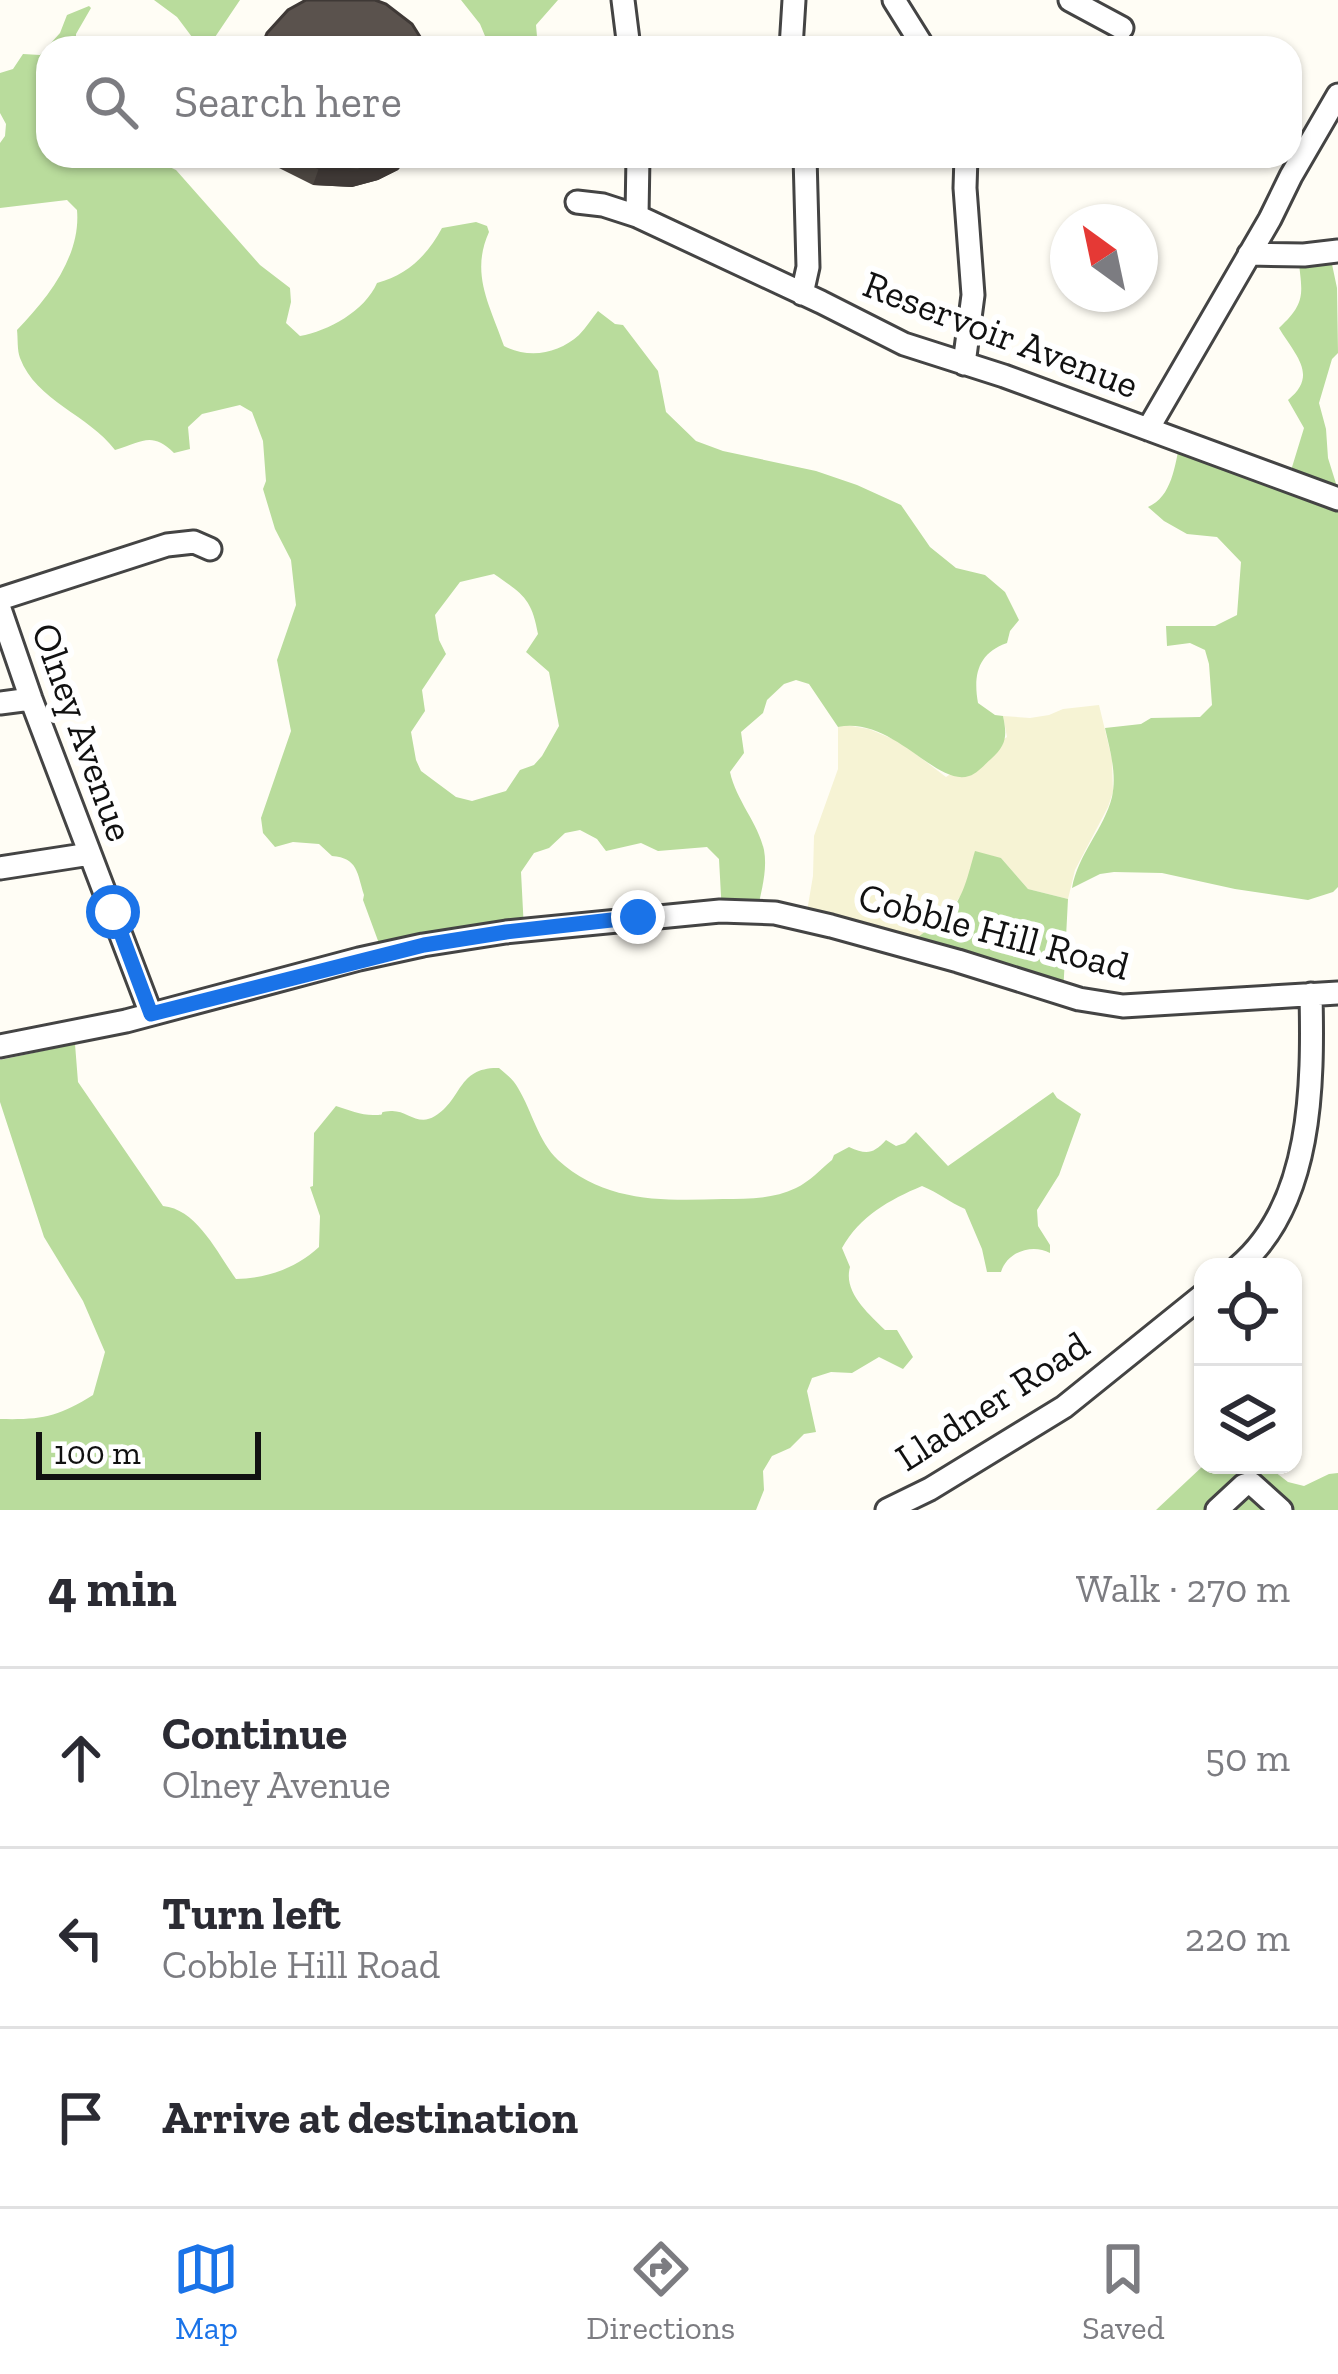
<!DOCTYPE html>
<meta charset="utf-8">
<style>
:root{--surface:#fff;--page:#f2f2f3;--text:#2b2b33;--muted:#7c7c81;--line:#e1e1e2;--accent:#1a73e8}
body{margin:0;font-family:"Zilla Slab",serif;background:var(--page);color:var(--text)}
.controls{position:absolute;right:36px;bottom:36px;display:grid;overflow:hidden;border-radius:24px;box-shadow:0 3px 9px #0004}
.controls button{width:108px;height:108px;display:grid;place-items:center;padding:0;border:0;border-bottom:3px solid var(--line);background:var(--surface);color:var(--text);font:60px sans-serif}
.compass{position:absolute;left:1050px;top:204px;width:108px;height:108px;border-radius:50%;background:var(--surface);box-shadow:0 3px 9px #0004;rotate:327deg}
.scale{position:absolute;left:36px;bottom:30px;width:225px;box-sizing:border-box;padding-left:12px;border:6px solid #111;border-top:0;font-size:33px;line-height:42px;white-space:nowrap;color:#111;-webkit-text-stroke:9px #fff;paint-order:stroke}
.stop{position:absolute;width:36px;height:36px;margin:-27px;border:9px solid #1a73e8;border-radius:50%;background:#fff}
.stop.end{background:#1a73e8;border-color:#fff;box-shadow:0 3px 12px #0008}
.list{margin:0;padding:0;list-style:none}
h2{display:flex;justify-content:space-between;align-items:center;height:156px;margin:0;padding:0 48px;font-size:51px}
h2 small{font-size:39px;font-weight:400;color:var(--muted)}
.list li{display:grid;grid-template-columns:78px 1fr auto;gap:36px;align-items:center;box-sizing:border-box;height:180px;padding:0 48px;border-top:3px solid var(--line)}
.list b{display:block;font-size:45px;white-space:nowrap}
.list p{margin:0;font-size:39px;white-space:nowrap;color:var(--muted)}
.list em{font-size:39px;font-style:normal;color:var(--muted)}
.icon{flex:none;width:66px;height:66px;fill:none;stroke:currentColor;stroke-width:2;stroke-linecap:round;stroke-linejoin:round}
.map{position:relative;flex:none;width:1338px;height:1510px;overflow:hidden}
.search{position:absolute;background:var(--surface);box-shadow:0 3px 9px #0004;left:36px;right:36px;top:36px;height:132px;display:flex;align-items:center;gap:30px;box-sizing:border-box;padding:0 42px;border-radius:36px;color:var(--muted);font-size:45px}
.sheet{height:696px;background:var(--surface)}
nav{display:flex;justify-content:space-around;align-items:center;box-sizing:border-box;height:168px;border-top:3px solid var(--line);background:var(--surface);font-size:33px;color:var(--muted)}
nav a{display:grid;justify-items:center;gap:6px}
nav .on{color:var(--accent)}
.map>svg:first-child{display:block}
.farmland{fill:#f6f3d4}
.forest{fill:#b9dc9c;fill-rule:evenodd}
.lines{fill:none;stroke-linecap:round;stroke-linejoin:round}
.minor-casing{stroke:#444;stroke-width:27}
.minor{stroke:#fff;stroke-width:21}
.wall{fill:#4d4742}
.shaded-wall{fill:#3f3936}
.building{fill:#5a524d;stroke:#3f3936;stroke-width:3}
.route{stroke:#1a73e8;stroke-width:15}
.labels{text-anchor:middle;dominant-baseline:central;stroke-width:12;stroke-linejoin:round;paint-order:stroke}
.street-label{font-size:39px;fill:#111;stroke:#fff}
</style>
<div class="map">
<svg width="1338" height="1510" viewBox="0 0 1338 1510">
<rect width="100%" height="100%" fill="#fffdf5"/>
<path class="farmland" d="M1099,705L1112,759L1113,792L1108,807L1075,870L1068,899L1028,889L1001,858L962,894L943,919L914,941L805,923L813,876L814,836L838,769V727L846,725L869,729L900,742L946,777L1007,737L1003,716L1030,718L1049,715L1063,709Z"/>
<path class="forest" d="M154,0H240L211,43L192,37L177,17Z
M461,0H558L536,25L538,48H490L480,24Z
M89,6L91,8L76,34V48H48V156H157L159,162L176,170L260,265L290,288L291,302L286,323L300,336C328,331 365,311 377,283C407,275 427,256 442,228L476,222L487,226L489,232C470,274 490,305 504,346C529,359 558,354 579,335C586,328 592,318 598,311L615,324L623,325L658,371L666,412L696,441L723,451L816,471L857,485L901,505L930,547L956,568L985,575L1005,592L1019,620L1010,631L1007,643C978,653 973,675 978,703L995,715L1003,716C1007,735 1007,745 991,759C985,764 977,774 969,776C936,787 893,716 838,727L809,684L796,680L784,684L767,700L763,713L741,732L744,753L730,772C736,800 758,823 764,850C768,872 760,895 756,917L722,914L719,859L707,847L658,851L641,843L606,851L597,839L580,830L565,833L549,848L534,853L521,872L524,930L384,957L363,900L364,895C357,873 358,858 332,856L319,844L293,842L275,847L263,833L261,818L291,731L277,660L296,605L291,560L275,529L263,489L266,481L263,441L252,412L240,405L202,414L188,427L190,449L174,453C151,431 143,442 115,450C89,415 36,401 20,358C17,350 18,338 17,330C48,298 81,256 77,210L67,200L0,208V143L5,136L6,124L0,113V73L13,69L23,54L40,55L60,33L67,15ZM494,574C523,594 532,599 538,634L526,652L549,672L559,726L542,756L534,765L520,770L506,791L472,801L456,797L421,771L416,760L411,732L425,711L422,690L446,654L439,640L435,615L460,582Z
M1329,250L1337,288L1338,353L1332,359L1319,403L1326,429L1328,458L1338,490V887L1333,892L1308,900L1235,889L1162,873L1114,872L1100,874L1072,888C1078,854 1104,829 1112,797C1117,774 1110,750 1105,728L1141,724L1151,718L1200,717L1212,705L1209,664L1205,650L1190,643L1167,646L1166,626H1215L1237,615L1241,562L1217,537L1187,534L1164,521L1148,507C1172,497 1175,465 1180,442L1289,477L1304,428L1288,400C1319,375 1295,355 1279,328C1309,301 1301,291 1298,253Z
M975,851L1001,858L1028,889L1068,899L1063,995L914,941C924,931 936,925 946,916C964,899 968,874 975,851Z
M75,1044L78,1082L163,1206C197,1209 218,1254 236,1279C267,1278 295,1269 319,1247L320,1216L310,1187L313,1186L314,1133L336,1106C348,1110 361,1115 373,1115C391,1115 373,1112 391,1111C407,1110 418,1127 435,1116C463,1099 457,1067 499,1068C506,1074 514,1080 518,1088C532,1111 538,1141 558,1160C605,1203 665,1201 723,1199C748,1199 773,1199 796,1188C809,1182 821,1169 832,1160L834,1155L849,1147C867,1155 873,1154 886,1140L896,1146L905,1143L916,1132L948,1166L1053,1092L1057,1098L1081,1114L1059,1175L1037,1210L1038,1226L1050,1245V1253C1032,1243 1007,1252 1001,1272H987L982,1249L965,1209C949,1202 939,1193 922,1186C889,1200 860,1216 842,1248L850,1267C843,1292 868,1313 885,1330H897L913,1357L903,1369L879,1357L852,1373L831,1372L812,1378L807,1391L816,1432L804,1434L790,1448L772,1456L763,1471L764,1490L756,1510H0V1419C41,1420 58,1417 93,1395L105,1352L83,1301L44,1237L0,1102V1060Z
M1204,1465H1266L1288,1482L1304,1486L1329,1474L1338,1473V1510H1156Z"/>
<g class="lines">
<g class="minor-casing">
<path id="minor" d="M623,0L629,48
M894,0L924,48
M1070,0L1122,28
M791,48L794,0
M577,202L603,205L637,216L821,302L904,344L1004,376L1338,499
M637,216L638,156
M1249,254L1304,255L1338,251
M802,294L808,267L805,156
M964,364L973,295L965,188L966,156
M1148,429L1270,219L1291,176L1338,95
M0,599L167,545L194,542L210,549
M0,609L31,699L151,1014
M0,703L31,699
M0,868L90,854
M0,1046L126,1021L359,959L423,945L506,932L720,911L775,913L831,926L958,961L1079,999L1123,1006L1338,993
M1238,1267C1313,1204 1313,1084 1311,994
M887,1510L930,1489L1064,1407L1203,1295
M1217,1510L1244,1485L1251,1483L1281,1510"/>
</g>
<use href="#minor" class="minor"/>
</g>
<path class="wall" d="M267,156H410L398,170L378,180L352,187L313,185L275,166Z"/>
<path class="shaded-wall" d="M398,156H410L398,170L378,180L352,187L313,185L319,168Z"/>
<path class="building" d="M306,0H375L386,4L412,24L427,48H261L267,33L288,10Z
M294,156H398L384,163L358,170L319,168Z"/>
<g class="lines">
<path class="route" d="M113,912L151,1014L424,945L506,932L638,917"/>
</g>
<g class="labels">
<g class="street-label">
<text transform="translate(1001 334) rotate(21)">Reservoir Avenue</text>
<text transform="translate(83 732) rotate(70)">Olney Avenue</text>
<text transform="translate(994 931) rotate(15)">Cobble Hill Road</text>
<text transform="translate(992 1401) rotate(-33)">Lladner Road</text>
</g>
</g>
</svg>
<div class="controls">
<button><svg class="icon" aria-label="locate" viewBox="0 0 24 24"><circle cx="12" cy="12" r="6"/><path d="M12 2v4M12 18v4M2 12h4M18 12h4"/></svg></button>
<button><svg class="icon" aria-label="layers" viewBox="0 0 24 24"><path d="M12 4l9 5-9 5-9-5zM3 14l9 5 9-5"/></svg></button>
</div>
<svg class="compass" viewBox="-18 -18 36 36"><path d="M0-13l5 13h-10z" fill="#e53935"/><path d="M0 13l5-13h-10z" fill="#7c7c81"/></svg>
<div class="scale">100 m</div>
<div class="stop" style="left:113px;top:912px"></div>
<div class="stop end" style="left:638px;top:917px"></div>
<div class="search"><svg class="icon" aria-label="search" viewBox="0 0 24 24"><circle cx="10" cy="10" r="6"/><path d="M15 15l6 6"/></svg>Search here</div>
</div>
<section class="sheet">
<h2>4 min<small>Walk · 270 m</small></h2>
<ul class="list">
<li><svg class="icon" aria-label="ahead" viewBox="0 0 24 24"><path d="M12 20V5M6 11l6-6 6 6"/></svg><div><b>Continue</b><p>Olney Avenue</p></div><em>50 m</em></li>
<li><svg class="icon" aria-label="left" viewBox="0 0 24 24"><path d="M17 20v-9H6M10 6l-5 5 5 5"/></svg><div><b>Turn left</b><p>Cobble Hill Road</p></div><em>220 m</em></li>
<li><svg class="icon" aria-label="arrive" viewBox="0 0 24 24"><path d="M6 21V4h12l-3 4 3 4H6"/></svg><div><b>Arrive at destination</b></div></li>
</ul>
</section>
<nav>
<a class="on"><svg class="icon" aria-label="map" viewBox="0 0 24 24"><path d="M3 6l6-2 6 2 6-2v14l-6 2-6-2-6 2zM9 4v14M15 6v14"/></svg>Map</a>
<a><svg class="icon" aria-label="directions" viewBox="0 0 24 24"><path d="M12 3l9 9-9 9-9-9zM9 14v-3h6M13 9l2 2-2 2"/></svg>Directions</a>
<a><svg class="icon" aria-label="saved" viewBox="0 0 24 24"><path d="M7 4h10v16l-5-4-5 4z"/></svg>Saved</a>
</nav>
